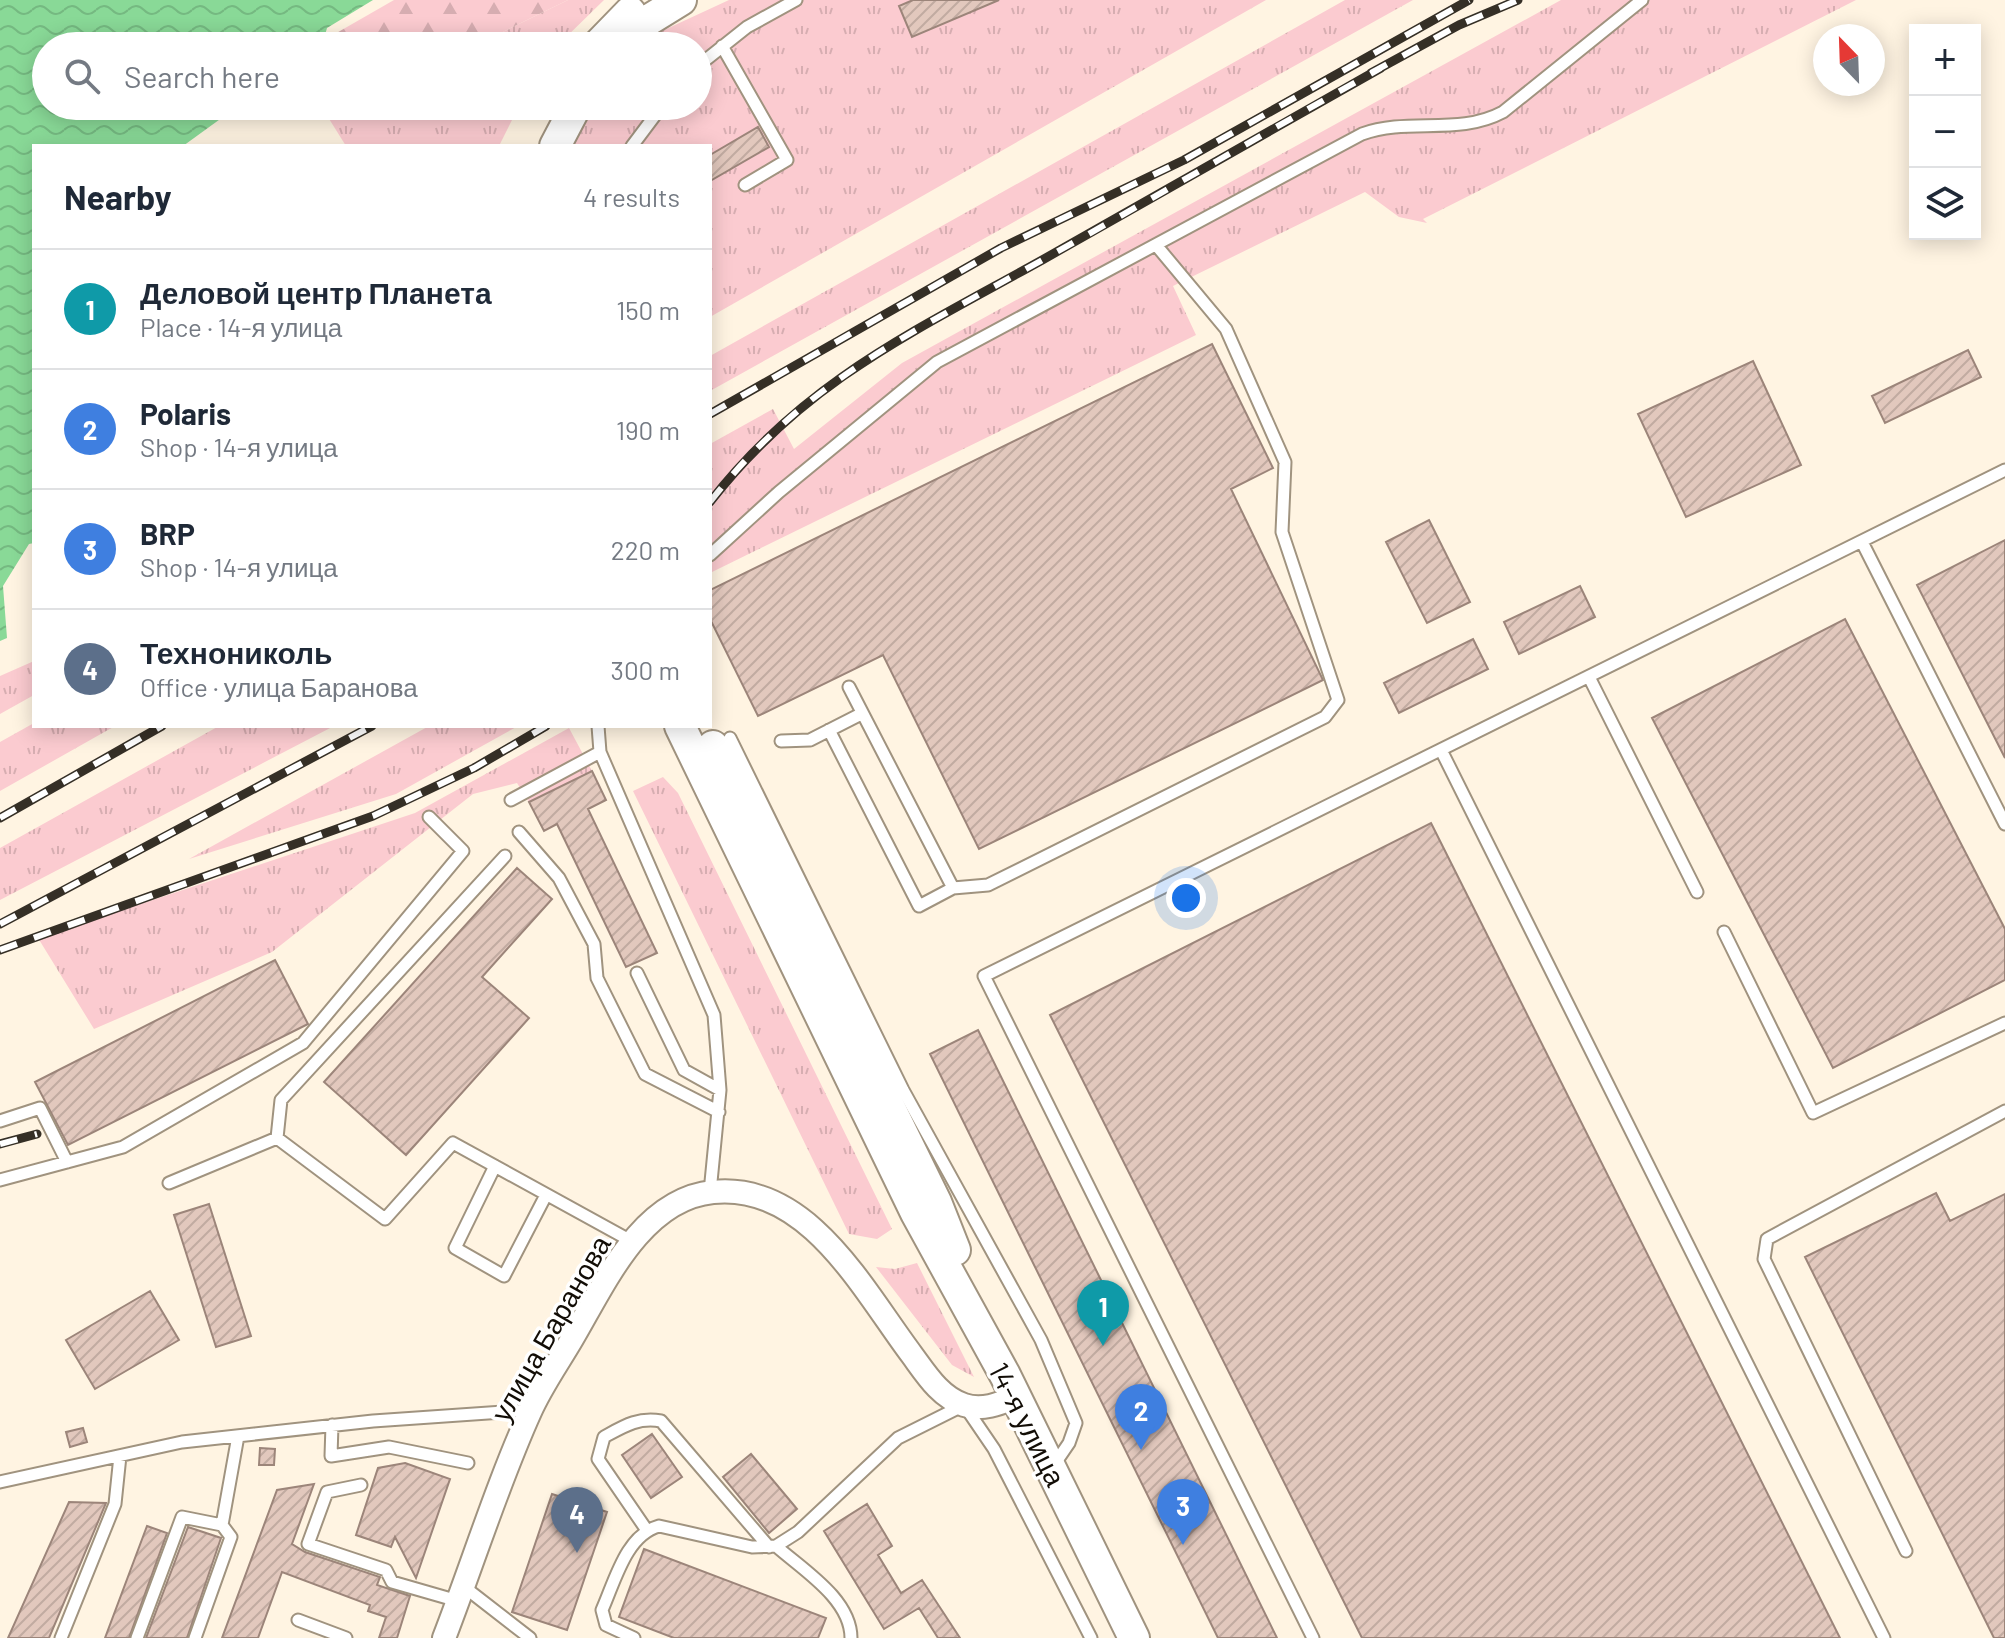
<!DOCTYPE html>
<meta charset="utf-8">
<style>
:root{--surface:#fff;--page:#f2f2f3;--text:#1f2937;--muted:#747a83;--line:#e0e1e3;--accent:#0b8043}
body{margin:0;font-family:Barlow,sans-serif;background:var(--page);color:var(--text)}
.controls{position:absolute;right:24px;top:24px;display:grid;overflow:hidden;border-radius:0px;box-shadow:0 4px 20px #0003}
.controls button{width:72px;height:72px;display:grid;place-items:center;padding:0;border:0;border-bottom:2px solid var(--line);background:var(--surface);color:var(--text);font:40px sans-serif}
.compass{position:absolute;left:1813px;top:24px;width:72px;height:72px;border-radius:50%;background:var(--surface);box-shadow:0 4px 20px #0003;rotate:337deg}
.you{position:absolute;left:1186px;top:898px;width:28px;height:28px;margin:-20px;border:6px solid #fff;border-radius:50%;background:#1a73e8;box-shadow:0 0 0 12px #1a73e833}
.badge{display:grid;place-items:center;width:52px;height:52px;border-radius:50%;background:var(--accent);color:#fff;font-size:26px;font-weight:700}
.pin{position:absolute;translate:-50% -66px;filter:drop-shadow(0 2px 4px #0008)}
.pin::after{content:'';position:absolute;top:42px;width:28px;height:24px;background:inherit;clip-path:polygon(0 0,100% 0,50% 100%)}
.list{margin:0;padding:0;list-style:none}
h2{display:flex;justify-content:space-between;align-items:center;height:104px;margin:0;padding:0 32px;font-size:34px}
h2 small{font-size:26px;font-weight:400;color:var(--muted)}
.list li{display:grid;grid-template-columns:52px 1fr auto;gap:24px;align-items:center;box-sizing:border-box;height:120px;padding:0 32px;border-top:2px solid var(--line)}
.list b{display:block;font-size:30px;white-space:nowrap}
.list p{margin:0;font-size:26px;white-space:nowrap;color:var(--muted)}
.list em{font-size:26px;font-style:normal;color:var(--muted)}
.icon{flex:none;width:44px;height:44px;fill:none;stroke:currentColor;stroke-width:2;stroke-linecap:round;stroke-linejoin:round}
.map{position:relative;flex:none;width:2005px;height:1638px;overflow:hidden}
.search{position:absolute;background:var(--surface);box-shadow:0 4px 20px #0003;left:32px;top:32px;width:680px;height:88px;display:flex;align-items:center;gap:20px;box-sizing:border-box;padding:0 28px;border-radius:44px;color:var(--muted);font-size:30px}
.panel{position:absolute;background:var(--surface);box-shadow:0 4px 20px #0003;left:32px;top:144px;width:680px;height:584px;border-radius:0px}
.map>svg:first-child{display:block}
.grass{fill:url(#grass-tufts)}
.forest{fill:url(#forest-firs)}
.water{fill:url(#water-waves)}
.building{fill:url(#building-hatch);stroke:#9c857a;stroke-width:2}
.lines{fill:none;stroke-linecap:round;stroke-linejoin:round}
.service-casing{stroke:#a0937f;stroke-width:15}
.minor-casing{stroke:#a0937f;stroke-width:26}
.secondary-casing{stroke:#a0937f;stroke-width:34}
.service{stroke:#fff;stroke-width:11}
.minor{stroke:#fff;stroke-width:22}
.secondary{stroke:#fff;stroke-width:30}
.rail-casing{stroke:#352f26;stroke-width:9}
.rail{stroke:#fff;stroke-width:6;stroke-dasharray:18;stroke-linecap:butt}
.labels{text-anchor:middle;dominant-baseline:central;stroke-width:7;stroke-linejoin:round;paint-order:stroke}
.street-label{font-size:28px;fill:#120d06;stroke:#fff}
</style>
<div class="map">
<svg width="2005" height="1638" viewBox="0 0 2005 1638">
<defs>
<pattern id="grass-tufts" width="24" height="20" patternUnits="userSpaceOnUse" patternTransform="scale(2)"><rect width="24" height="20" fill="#fbcbd0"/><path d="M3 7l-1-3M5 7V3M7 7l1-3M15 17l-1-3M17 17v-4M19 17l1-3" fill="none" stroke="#d6adb1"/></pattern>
<pattern id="forest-firs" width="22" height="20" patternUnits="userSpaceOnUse" patternTransform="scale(2)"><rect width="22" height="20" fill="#fbcbd0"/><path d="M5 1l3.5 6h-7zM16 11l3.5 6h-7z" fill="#d6adb1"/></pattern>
<pattern id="water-waves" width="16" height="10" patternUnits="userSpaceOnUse" patternTransform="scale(2)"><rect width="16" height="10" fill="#89d997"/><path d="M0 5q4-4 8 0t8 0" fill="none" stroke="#75b981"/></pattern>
<pattern id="building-hatch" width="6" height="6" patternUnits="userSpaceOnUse" patternTransform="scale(2)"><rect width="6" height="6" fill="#e2c8bd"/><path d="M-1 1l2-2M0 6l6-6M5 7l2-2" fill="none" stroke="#c1aba1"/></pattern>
</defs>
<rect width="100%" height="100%" fill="#fff4e2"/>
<path class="grass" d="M568,0H604L557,46H474Z
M729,0H1266L710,317V146H566L589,106H698V46H641L649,37Z
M1345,0H1413L710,391V356Z
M1561,0H1856L1423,219L1427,223L1399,217L1365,192L1173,286L1196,335L710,573V444L773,409L794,449L902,363Z
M321,106H519L499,146H346Z
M34,661V695L0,714V676Z
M34,723V726H115L0,791V742Z
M219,726H334L0,900V848Z
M429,726H518L396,794L189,859Z
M569,728L592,771L529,802L517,783L473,794L272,952L94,1029L38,938L415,813Z
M663,777L678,793L892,1229L877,1239L849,1234L633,791Z
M917,1263L974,1377L952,1365L876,1267L895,1269Z"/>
<path class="forest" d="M394,0H568L474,46H330L333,35Z"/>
<path class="water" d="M0,0H373L327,28L322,46H46V106H296L280,117H223L183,146H34V543L29,544L3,586L7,638L0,641Z"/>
<path class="building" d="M913,0H999L912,37L899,6Z
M758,127L769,147L710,181V155Z
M1212,344L1273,468L1231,489L1323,680L979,849L883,655L758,716L710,619V590Z
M1968,350L1981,377L1885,423L1872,396Z
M1753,361L1801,465L1686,517L1638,414Z
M1429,520L1470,602L1427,623L1386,542Z
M2005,540V758L1917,585Z
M1580,586L1595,617L1519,654L1504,622Z
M1845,619L2005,929V980L1833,1068L1652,718Z
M1473,639L1488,669L1399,713L1384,683Z
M592,771L606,800L588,809L657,953L626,967L557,824L544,831L529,802Z
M1431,823L1840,1638H1362L1050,1015Z
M517,868L552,899L482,977L529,1018L406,1155L324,1082Z
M275,960L308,1024L68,1145L35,1082Z
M978,1030L1277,1638H1218L930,1054Z
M1936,1193L1950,1221L2005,1194V1638H1994L1805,1257Z
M209,1204L251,1336L216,1347L174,1215Z
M150,1291L179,1340L95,1389L66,1340Z
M83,1428L87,1442L70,1447L66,1432Z
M652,1434L682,1477L651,1498L622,1455Z
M260,1448L275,1449L274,1465H259Z
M751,1454L797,1509L769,1533L723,1477Z
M405,1463L450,1479L416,1578L395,1537L391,1547L356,1535L378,1468Z
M314,1484L292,1544L305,1552L380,1577L377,1585L410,1596L397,1638H379L386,1617L368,1611L370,1605L282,1572L258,1638H222L277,1490Z
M552,1494L607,1512L567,1630L512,1612Z
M69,1502L106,1503L49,1638H8Z
M867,1504L892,1546L878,1555L901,1593L922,1580L960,1638H938L919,1608L884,1629L824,1531Z
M147,1526L167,1533L129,1638H105Z
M188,1527L221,1538L187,1638H146Z
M644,1549L826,1618L818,1638H674L619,1617Z"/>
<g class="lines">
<g class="service-casing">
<path id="service" d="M722,46L787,160L745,185
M698,66L747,27L796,0
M632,146L662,106
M1862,542L2005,824
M710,555L779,492L937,362L1362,134C1409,117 1458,136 1503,112L1642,0
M1589,677L1697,892
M849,687L953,888L988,885L1325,717L1338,700L1282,532L1285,462L1226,329L1156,245
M598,726L600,752L714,1015L720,1090L710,1192
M829,730L919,906L953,888
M730,738L903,1090L1041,1340L1076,1423L1069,1443L1054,1465
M781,741L810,740L861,714
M1441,750L1884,1638
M511,800L600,752
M519,832L559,878L594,944L597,978L645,1074L719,1112
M1724,932L1813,1113L2005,1023
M637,973L684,1070L720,1090
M0,1121L40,1108L67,1162
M277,1138L281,1100L505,856
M495,1166L455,1248L504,1276L546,1195
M0,1180L123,1147L303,1043L463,851L429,817
M169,1183L277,1138L385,1219L453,1143L633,1242
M332,1425L331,1456L389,1447L468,1463
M0,1482L182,1442L373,1421L530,1410
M361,1485L327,1492L308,1544L386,1570L392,1582L458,1601
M646,1529L598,1459L604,1437C624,1426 638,1417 661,1421L769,1547
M776,1546C803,1570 851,1599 851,1638
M1906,1551L1764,1259L1767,1239L2005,1111
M463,1586L530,1638
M298,1620L346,1638
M61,1638L115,1504L120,1456
M137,1638L182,1517L222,1525L238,1436
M195,1638L231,1537L222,1525
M634,1638L606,1625L602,1610C615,1581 626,1535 659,1526L752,1547L776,1546L798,1532L898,1438L964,1405L994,1449L1091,1638
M1313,1638L984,976L2005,470"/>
</g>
<g class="minor-casing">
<path id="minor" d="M444,1638C473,1563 497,1485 530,1412C541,1387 558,1363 572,1339C604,1285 641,1199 713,1192C808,1182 863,1290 912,1355C926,1374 940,1397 964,1405C982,1411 999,1404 1016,1397"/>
</g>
<g class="secondary-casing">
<path id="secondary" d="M597,46L630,12
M622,46L647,21L681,0
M555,146L576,106
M680,726L916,1213L1005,1375L1134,1638
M713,746L936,1202L955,1250"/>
</g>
<use href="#service" class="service"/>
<use href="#minor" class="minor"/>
<use href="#secondary" class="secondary"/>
<g class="rail-casing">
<path id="rail" d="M1371,73L1459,25L1518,0
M710,414L1001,248L1184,160L1469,0
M710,502C804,381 915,331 1044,259C1157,196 1268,131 1381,68
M0,818L162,726
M0,924L372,726
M0,950L373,816L474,768L546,726
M0,1144L37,1134"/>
</g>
<use href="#rail" class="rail"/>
</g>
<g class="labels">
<g class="street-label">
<text transform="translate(550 1328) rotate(-60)">улица Баранова</text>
<text transform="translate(1028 1424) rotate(63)">14-я улица</text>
</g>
</g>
</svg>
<div class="controls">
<button>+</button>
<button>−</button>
<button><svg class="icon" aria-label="layers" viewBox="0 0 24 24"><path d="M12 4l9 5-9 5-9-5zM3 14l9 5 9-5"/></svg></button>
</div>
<svg class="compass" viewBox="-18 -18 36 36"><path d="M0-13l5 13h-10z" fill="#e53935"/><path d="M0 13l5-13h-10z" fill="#747a83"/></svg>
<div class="you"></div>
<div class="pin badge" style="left:1103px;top:1346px;background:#0f9aa8">1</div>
<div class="pin badge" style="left:1141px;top:1450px;background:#3f7fe0">2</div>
<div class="pin badge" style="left:1183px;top:1545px;background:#3f7fe0">3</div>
<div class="pin badge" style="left:577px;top:1553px;background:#5c6f8a">4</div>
<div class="search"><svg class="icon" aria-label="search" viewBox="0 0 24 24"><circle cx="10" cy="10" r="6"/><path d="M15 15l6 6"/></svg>Search here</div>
<section class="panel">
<h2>Nearby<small>4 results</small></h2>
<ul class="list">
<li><span class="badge" style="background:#0f9aa8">1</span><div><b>Деловой центр Планета</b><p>Place · 14-я улица</p></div><em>150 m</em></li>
<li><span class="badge" style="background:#3f7fe0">2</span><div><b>Polaris</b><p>Shop · 14-я улица</p></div><em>190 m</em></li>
<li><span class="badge" style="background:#3f7fe0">3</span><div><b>BRP</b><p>Shop · 14-я улица</p></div><em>220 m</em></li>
<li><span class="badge" style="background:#5c6f8a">4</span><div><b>Технониколь</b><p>Office · улица Баранова</p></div><em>300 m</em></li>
</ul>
</section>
</div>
